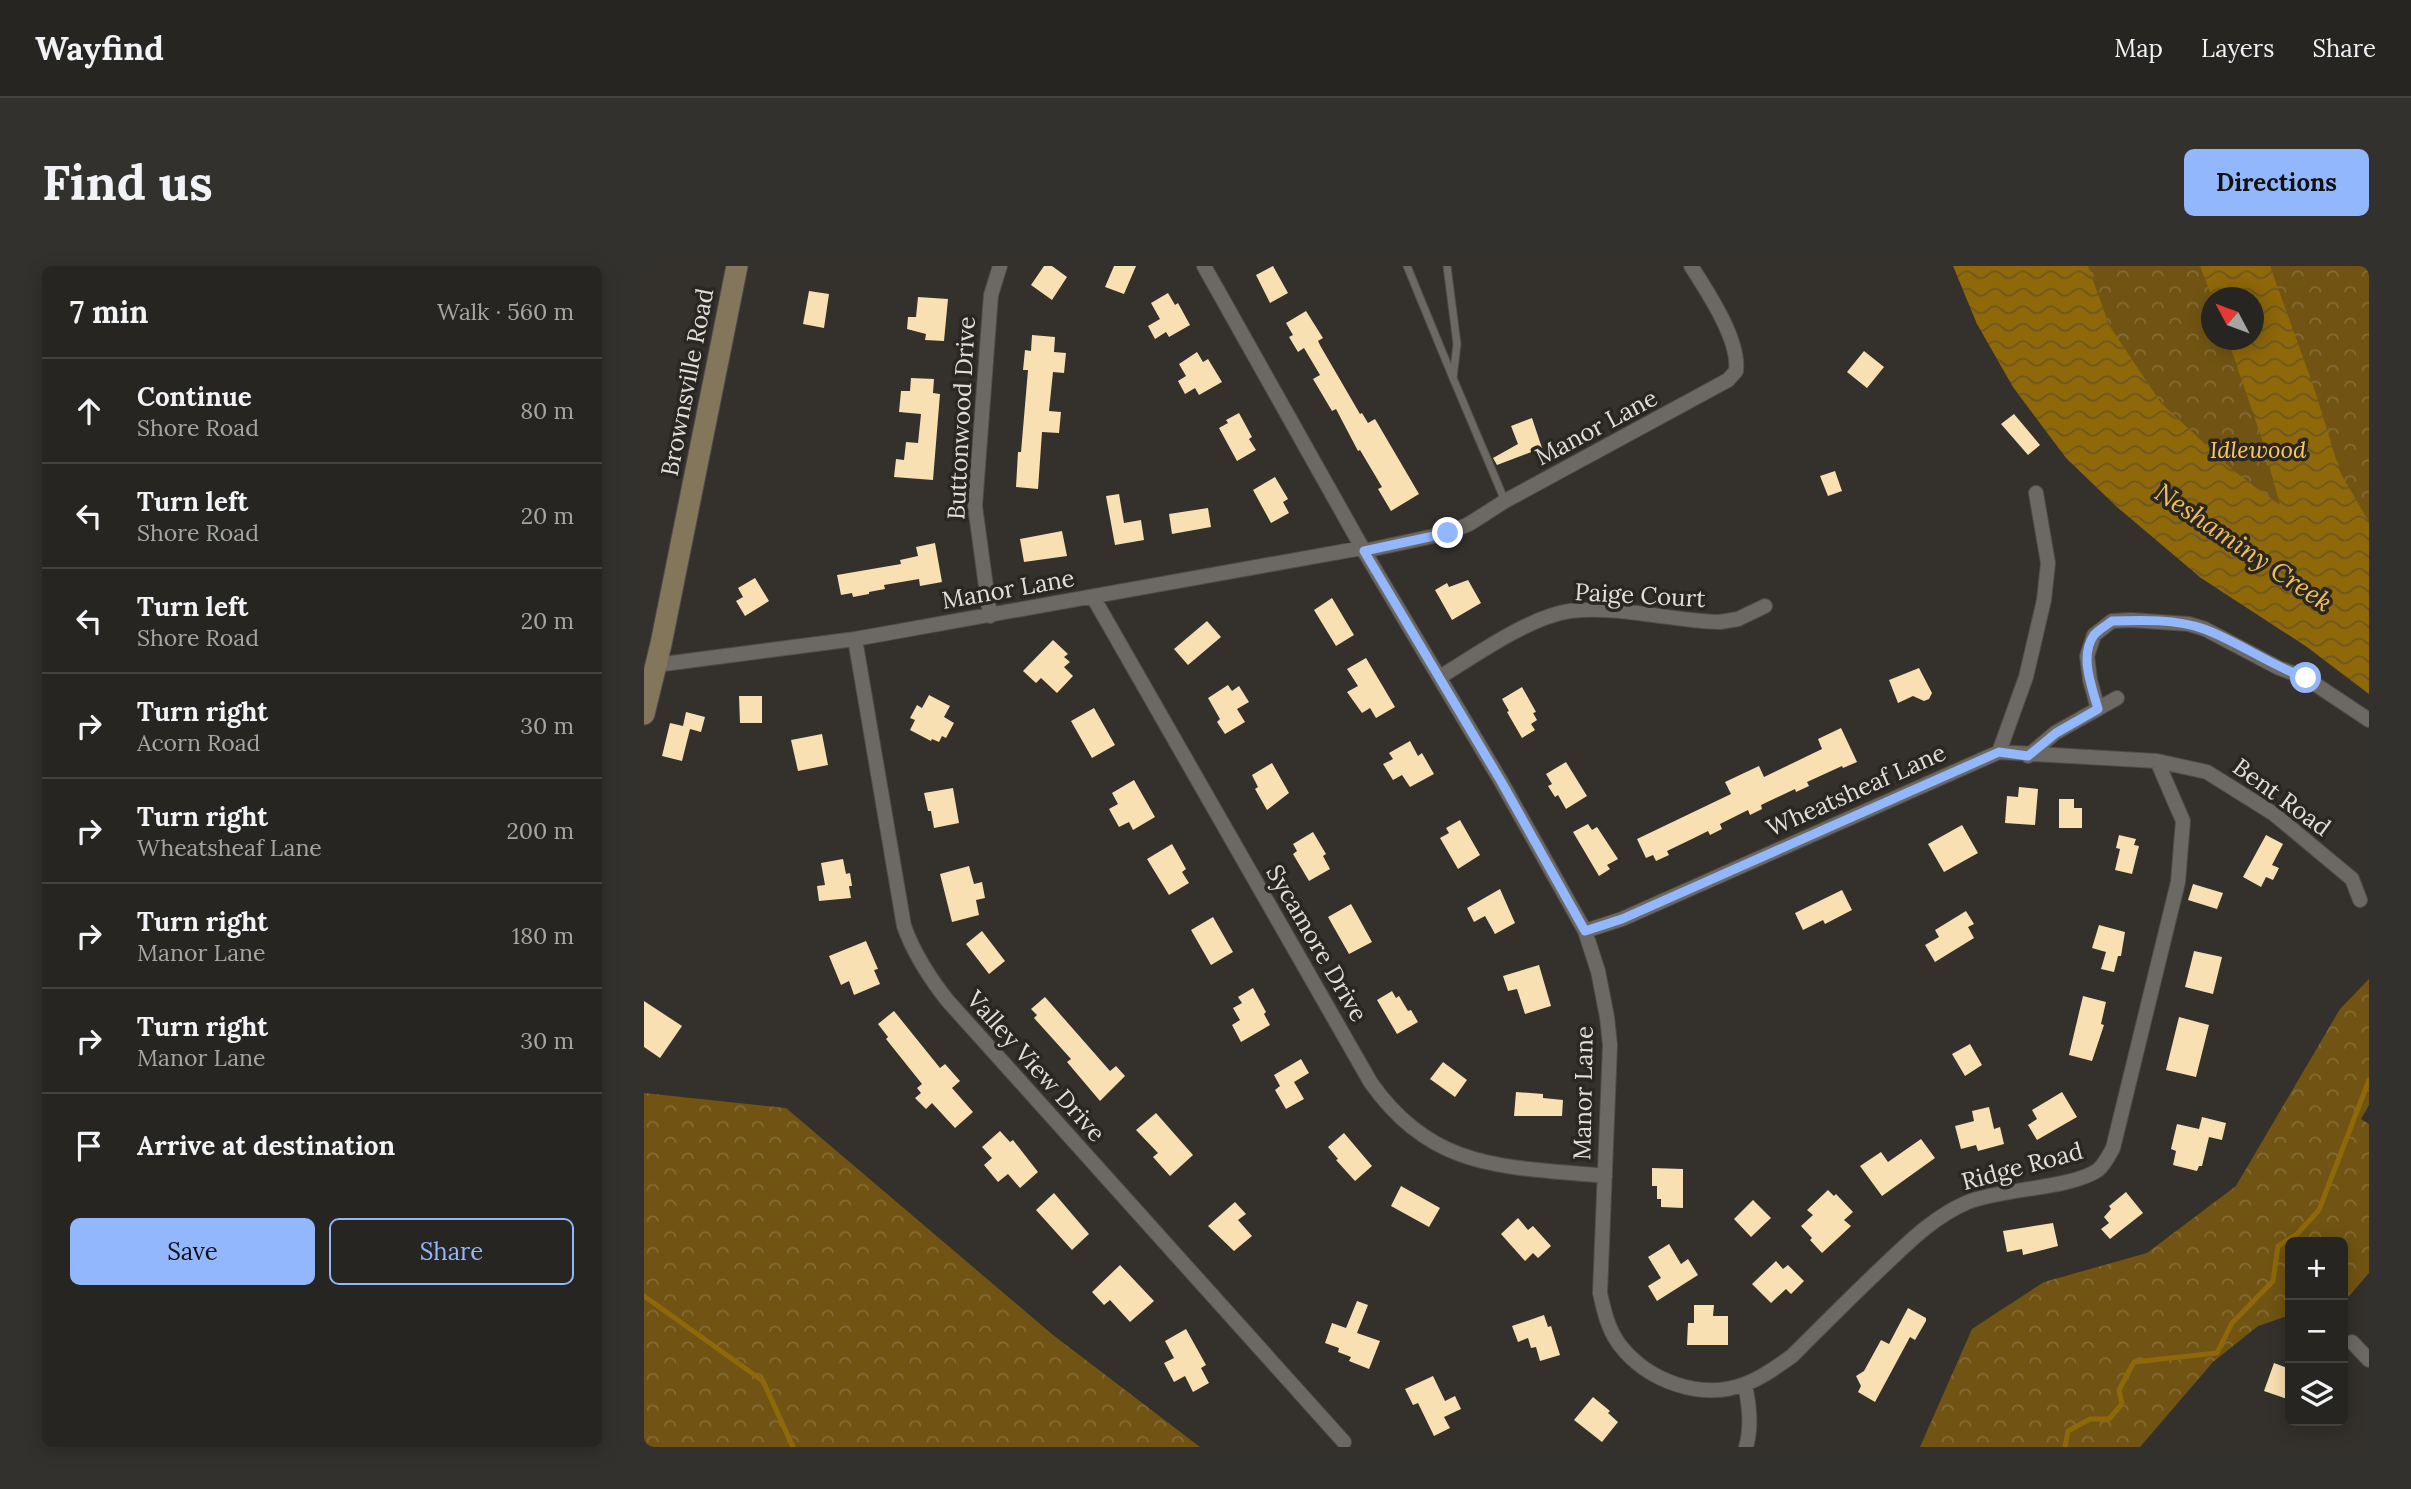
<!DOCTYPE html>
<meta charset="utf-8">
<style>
:root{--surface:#272521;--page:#33312e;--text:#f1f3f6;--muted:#a4a5a5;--line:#43423f;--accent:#92b7fd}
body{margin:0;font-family:Lora,serif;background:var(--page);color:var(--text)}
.controls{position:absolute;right:21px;bottom:21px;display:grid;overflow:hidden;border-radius:10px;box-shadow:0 4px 18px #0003}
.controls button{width:63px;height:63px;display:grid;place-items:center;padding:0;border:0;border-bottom:2px solid var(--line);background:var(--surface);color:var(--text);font:35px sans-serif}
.compass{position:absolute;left:1557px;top:21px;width:63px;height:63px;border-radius:50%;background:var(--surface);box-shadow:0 4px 18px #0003;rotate:311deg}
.stop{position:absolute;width:21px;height:21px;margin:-16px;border:5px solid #92b7fd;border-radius:50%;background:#fff}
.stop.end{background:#92b7fd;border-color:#fff;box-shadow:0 2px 7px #0008}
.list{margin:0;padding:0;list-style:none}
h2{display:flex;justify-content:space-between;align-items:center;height:91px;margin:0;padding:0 28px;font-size:30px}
h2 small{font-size:23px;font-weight:400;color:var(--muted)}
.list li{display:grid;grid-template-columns:46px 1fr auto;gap:21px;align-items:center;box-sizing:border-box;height:105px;padding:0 28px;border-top:2px solid var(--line)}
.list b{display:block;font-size:26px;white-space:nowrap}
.list p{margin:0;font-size:23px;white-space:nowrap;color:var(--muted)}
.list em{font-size:23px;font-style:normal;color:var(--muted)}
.actions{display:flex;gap:14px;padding:21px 28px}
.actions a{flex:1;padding:16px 0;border:2px solid var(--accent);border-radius:10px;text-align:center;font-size:24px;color:var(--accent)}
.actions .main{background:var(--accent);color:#111}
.icon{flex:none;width:38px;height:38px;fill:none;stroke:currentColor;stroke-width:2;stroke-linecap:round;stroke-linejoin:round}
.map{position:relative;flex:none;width:1725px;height:1181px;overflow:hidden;border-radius:10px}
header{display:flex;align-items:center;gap:42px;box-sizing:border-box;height:98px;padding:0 35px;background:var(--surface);border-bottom:2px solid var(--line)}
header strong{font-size:33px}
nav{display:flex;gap:38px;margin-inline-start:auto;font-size:24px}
.intro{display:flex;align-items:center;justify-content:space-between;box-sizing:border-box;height:168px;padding:0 42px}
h1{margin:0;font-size:49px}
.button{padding:18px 32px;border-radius:10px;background:var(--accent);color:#111;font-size:24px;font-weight:700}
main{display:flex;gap:42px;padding:0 42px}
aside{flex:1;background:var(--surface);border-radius:10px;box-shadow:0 4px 18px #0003}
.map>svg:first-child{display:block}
.forest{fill:url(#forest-crowns);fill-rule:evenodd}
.water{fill:url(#water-waves)}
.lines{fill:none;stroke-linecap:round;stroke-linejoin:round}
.stream{stroke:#8f6809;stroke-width:5}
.building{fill:#f9e0b2}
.lane-casing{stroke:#4f4c49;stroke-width:9}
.street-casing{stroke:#4f4c49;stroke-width:16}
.secondary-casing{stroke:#4f4c49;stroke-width:23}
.lane{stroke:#6c6964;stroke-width:7}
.street{stroke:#6c6964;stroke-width:14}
.secondary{stroke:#84765b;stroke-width:21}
.route{stroke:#92b7fd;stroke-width:9}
.labels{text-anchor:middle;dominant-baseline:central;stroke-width:7;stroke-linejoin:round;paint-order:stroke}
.street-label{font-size:24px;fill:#e1dfdc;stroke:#2a2723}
.park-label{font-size:24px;font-style:italic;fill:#fcc659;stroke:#2a2723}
.water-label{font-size:26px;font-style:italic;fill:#f5c052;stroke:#2a2723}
</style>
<header>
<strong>Wayfind</strong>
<nav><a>Map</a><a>Layers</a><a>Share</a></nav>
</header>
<div class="intro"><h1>Find us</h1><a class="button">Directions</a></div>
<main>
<aside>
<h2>7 min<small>Walk · 560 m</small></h2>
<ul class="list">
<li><svg class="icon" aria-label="ahead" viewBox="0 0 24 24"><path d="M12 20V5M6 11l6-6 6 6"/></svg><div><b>Continue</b><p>Shore Road</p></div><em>80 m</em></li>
<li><svg class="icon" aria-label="left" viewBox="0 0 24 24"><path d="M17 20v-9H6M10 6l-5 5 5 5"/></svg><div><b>Turn left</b><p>Shore Road</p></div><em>20 m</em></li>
<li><svg class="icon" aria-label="left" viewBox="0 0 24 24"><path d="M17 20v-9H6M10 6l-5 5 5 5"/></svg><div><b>Turn left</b><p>Shore Road</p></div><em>20 m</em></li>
<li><svg class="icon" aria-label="right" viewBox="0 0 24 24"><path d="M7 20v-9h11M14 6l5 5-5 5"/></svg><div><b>Turn right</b><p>Acorn Road</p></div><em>30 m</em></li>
<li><svg class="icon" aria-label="right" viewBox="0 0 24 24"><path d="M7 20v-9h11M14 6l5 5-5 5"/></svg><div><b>Turn right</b><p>Wheatsheaf Lane</p></div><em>200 m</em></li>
<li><svg class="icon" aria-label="right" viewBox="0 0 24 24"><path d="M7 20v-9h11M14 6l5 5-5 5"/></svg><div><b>Turn right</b><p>Manor Lane</p></div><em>180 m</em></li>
<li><svg class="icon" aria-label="right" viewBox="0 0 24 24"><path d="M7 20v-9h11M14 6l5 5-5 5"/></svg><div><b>Turn right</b><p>Manor Lane</p></div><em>30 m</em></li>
<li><svg class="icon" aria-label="arrive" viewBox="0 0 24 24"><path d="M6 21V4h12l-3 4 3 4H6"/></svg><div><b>Arrive at destination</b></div></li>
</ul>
<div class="actions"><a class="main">Save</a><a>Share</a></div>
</aside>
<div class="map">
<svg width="1725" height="1181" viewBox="0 0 1725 1181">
<defs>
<pattern id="forest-crowns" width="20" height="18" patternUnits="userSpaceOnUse" patternTransform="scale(1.75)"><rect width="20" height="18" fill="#715413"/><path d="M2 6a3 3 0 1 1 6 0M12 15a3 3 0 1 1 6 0" fill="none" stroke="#856c35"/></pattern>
<pattern id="water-waves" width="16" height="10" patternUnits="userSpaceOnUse" patternTransform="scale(1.75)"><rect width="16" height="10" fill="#8f6809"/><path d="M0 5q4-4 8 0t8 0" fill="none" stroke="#6d5723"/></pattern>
</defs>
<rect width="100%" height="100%" fill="#34312c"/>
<path class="forest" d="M1356,0H1725V400ZM1568,32H1610V74H1568Z
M1725,713V839L1717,853L1725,858V1007L1706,1029L1699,1032V976H1646V1049L1614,1060L1569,1096L1496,1181H1276L1328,1063L1400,1016L1503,987L1592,920L1696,743Z
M0,827L142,842L409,1069L556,1181H0Z"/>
<path class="water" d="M1309,0H1444L1465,59L1517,137L1590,205L1636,239L1618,173L1584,74H1610V32L1568,31L1556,0H1626L1670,122L1696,206L1725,256V428L1663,381L1557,312L1473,241L1422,192L1369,121L1333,58Z"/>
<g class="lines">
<path class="stream" d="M0,1030L119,1115L149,1181
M1421,1181L1424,1165L1446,1153H1465L1478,1138L1475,1124L1490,1096L1573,1087L1588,1057L1629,1015L1634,980L1653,968L1675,944L1725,814"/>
</g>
<path class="building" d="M400,0H408L423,11L408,34L387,19Z
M470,0H492L480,28L461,21Z
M629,0L644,27L626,37L612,9Z
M165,25L185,28L180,62L159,58Z
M524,27L531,39L534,37L546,59L525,71L522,66L511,73L504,60L516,53L507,37Z
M274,31L304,33L300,75L281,74L282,68L263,63L264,51H272Z
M662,45L679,72L674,75L677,81L716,148L718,147L724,157L731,153L775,228L747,245L734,223L738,221L716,184L714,185L692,143L688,145L669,113L676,109L660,82L654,86L645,71L649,69L642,57Z
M388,69L411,71L410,86L422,87L420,107L409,106L405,145L417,146L415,167L398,166L394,223L372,221L374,186H377L384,104H379L381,84L387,85Z
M1220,85L1240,101L1223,122L1203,106Z
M553,86L559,96L564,93L578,116L555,129L551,122L541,128L534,115L542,110L535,98Z
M267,112L290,113L289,127L296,128L289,214L250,211L252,193L260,194L262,176L274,177L277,148L255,146L257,125H266Z
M595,147L608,171L605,173L612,184L593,195L575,162L584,157L582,154Z
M1370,148L1396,179L1384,189L1357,158Z
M888,152L898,182L853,199L849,192L874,178L867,160Z
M1191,205L1198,225L1184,230L1176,210Z
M631,211L644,233L639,236L645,247L627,257L609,224Z
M475,228L480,257L497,254L500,274L471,279L462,230Z
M564,242L567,261L528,268L525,248Z
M418,265L423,290L380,296L376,273Z
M291,277L298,316L276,320L275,313L240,319L241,323L225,326V328L209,331L208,327L197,329L193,309L257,298L256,294L274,290L272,281Z
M111,312L125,335L101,350L92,335L99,331L94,322Z
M824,314L837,337L808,354L791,324L803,317L805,321Z
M688,332L710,369L692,380L670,344Z
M563,355L577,371L544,399L530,383Z
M409,374L424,388L420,391L426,396L420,401L429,410L413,427L397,412L392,417L379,405Z
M722,392L751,441L732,452L726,442L718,447L703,426L714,420L703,403Z
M1275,402L1288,427L1285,433L1280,435L1269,430L1254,437L1245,414Z
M584,419L588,425L595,420L605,436L593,443L601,456L581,468L573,456L576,453L564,432Z
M878,421L892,446L889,447L893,454L887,458L891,464L878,472L863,446L865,445L858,433Z
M285,429L306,440L300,451L310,457L302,472L298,470L295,476L288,473L287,475L266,464L271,454L266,452L273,439L278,442Z
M95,430H118V457H96Z
M450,442L471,479L448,492L427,455Z
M42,446L61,451L57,466L46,463L38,495L18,490L26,457L39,460Z
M1197,462L1213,496L1199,502L1198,500L1163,516L1165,520L1152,526L1151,523L1117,539L1118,543L1106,549L1104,544L1076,558L1078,563L1066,569L1064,565L1050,572L1023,585L1025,589L1012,595L1009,589L1002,592L993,573L1087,528L1081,516L1115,500L1120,511L1178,483L1174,473Z
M178,468L184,499L154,505L147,474Z
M766,475L774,490L778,487L790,508L766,521L758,509L749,514L739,498L749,493L745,487Z
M922,496L943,530L922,543L914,529L911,531L904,520L908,518L902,508Z
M628,497L645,527L623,544L611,523L614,521L608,509Z
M490,514L511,551L489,564L485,556L475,561L465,543L474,538L468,527Z
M1375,521L1394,523L1391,559L1361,557L1363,530L1374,531Z
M309,522L315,557L290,562L287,545H284L280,527Z
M1415,533H1430V542H1438V562H1415Z
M816,554L836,589L814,603L796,572L805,567L802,562Z
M944,558L948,564L953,561L974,593L963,599L966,603L955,610L929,566Z
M1318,559L1334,587L1300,606L1284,578Z
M669,566L682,588L679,590L686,603L665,615L649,588L653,585L649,578Z
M1475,569L1492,573L1490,579L1495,580L1488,608L1471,604L1476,583L1472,582Z
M1622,569L1639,578L1628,599L1635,602L1629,614L1622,611L1617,621L1599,611Z
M528,578L542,603L538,606L545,617L525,629L503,593Z
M199,593L202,608L206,607L208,620H205L207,632L175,635L173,620L181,619L177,597Z
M325,600L330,618L338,616L341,632L332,634L335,649L308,656L296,608Z
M1549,618L1579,627L1573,643L1544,634Z
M856,623L871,657L851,668L841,650L830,656L823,642Z
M1198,624L1208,644L1181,658L1179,654L1159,664L1151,647Z
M707,638L728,676L705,688L684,651Z
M1322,645L1330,658L1324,661L1330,672L1291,696L1281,679L1295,671L1291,664Z
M569,651L589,686L567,699L547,664Z
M1455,659L1481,666L1477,690H1474L1470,706L1457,703L1462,686L1448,682Z
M338,665L361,695L345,708L322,678Z
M222,675L234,703L230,704L236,718L210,729L205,715L197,719L185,690Z
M1550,685L1578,691L1569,728L1541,721Z
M895,699L907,740L881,748L873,723L864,725L859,710Z
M609,722L622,746L620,748L626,759L597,776L588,759L596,754L589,742L598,737L594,731Z
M748,725L752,732L755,730L764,745L767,744L774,756L753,768L733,734Z
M1439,730L1462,736L1457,758L1460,759L1448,795L1425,789Z
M401,731L466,805L472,800L481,810L456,835L423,796L427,793L390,752L393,749L387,743Z
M0,735L38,760L16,792L0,781Z
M250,745L296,802L301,798L316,815L308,822L329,846L311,862L288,837L282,843L271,832L277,827L273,822L278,818L242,773L244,771L234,758Z
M1535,751L1565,759L1552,811L1522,804Z
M1326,778L1338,799L1321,810L1308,788Z
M657,793L665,807L650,816L660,833L642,843L631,824L636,820L630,809Z
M799,796L823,814L811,831L786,813Z
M872,826L899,828V832L919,834L918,850H870Z
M1418,826L1433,851L1393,874L1384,859L1393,853L1388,844Z
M1345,841L1350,863L1356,861L1360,878L1334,885L1332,879L1317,883L1311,860L1330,855L1328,845Z
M512,847L549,889L526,910L509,891L514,887L492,864Z
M1558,851L1582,857L1578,874L1565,871L1558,900H1555L1553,905L1529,899L1532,885L1527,883L1533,858L1555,863Z
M356,865L366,876L369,874L394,906L376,922L364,908L354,916L340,899L348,892L338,881Z
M700,867L728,900L711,915L692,894L694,893L684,881Z
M1277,873L1291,892L1238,930L1216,900L1237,886L1244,896Z
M1008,902L1039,903V942L1017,941V933H1013V920H1008Z
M757,920L796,942L785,961L747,940Z
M1184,924L1190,930L1192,928L1209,946L1200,954L1207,960L1178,987L1166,974L1168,972L1157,960L1169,949L1163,944Z
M1482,926L1499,947L1466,973L1457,963L1465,957L1460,951L1467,943L1465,940Z
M410,927L445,968L428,984L392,944Z
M1109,934L1127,952L1107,971L1090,953Z
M591,936L602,948L594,954L608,970L590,985L564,960Z
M874,952L884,964L889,960L907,980L894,992L889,987L881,995L857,968Z
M1409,957L1414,980L1379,989L1378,983L1363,986L1359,965Z
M1025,978L1037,998L1044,993L1054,1009L1013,1035L1004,1020L1017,1012L1004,991Z
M1132,995L1139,1003L1144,999L1160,1015L1147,1028L1142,1023L1127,1037L1108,1018Z
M476,999L510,1035L486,1056L466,1034L460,1039L448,1026Z
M713,1035L724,1039L713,1067L736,1075L725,1103L705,1095L707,1091L694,1086L695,1082L681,1077L688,1057L702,1062Z
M1050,1039H1070L1069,1050H1084V1079H1043L1044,1057H1050Z
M1264,1042L1282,1052V1055L1271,1074L1266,1071L1231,1136L1214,1126L1217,1120L1212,1110L1220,1105L1237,1074L1245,1078Z
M900,1049L904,1061L907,1060L916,1089L896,1095L892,1081L887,1082L884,1072L874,1076L868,1060Z
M542,1063L562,1099L557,1102L565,1117L549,1126L541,1110L530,1116L520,1097L530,1092L521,1075Z
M1630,1097L1646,1103V1134L1620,1125Z
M789,1110L801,1135L811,1130L817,1143L800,1151L806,1162L790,1170L774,1137L769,1139L761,1123Z
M949,1131L966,1145L964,1147L974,1156L958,1176L930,1154Z"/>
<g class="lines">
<g class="lane-casing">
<path id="lane" d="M763,0L809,112
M803,0L813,78L809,112L861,235"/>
</g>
<g class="street-casing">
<path id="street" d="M560,0L720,285L858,517L941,665L954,705L963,751L966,779L956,1027C960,1045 964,1063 975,1078C1003,1115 1057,1135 1101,1118C1118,1112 1134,1100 1148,1090C1174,1064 1201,1037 1228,1011C1258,983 1286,952 1324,936C1360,922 1426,923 1454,904C1461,898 1465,889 1469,882L1534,616L1539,555L1513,495
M720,285L804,267L825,258L861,235L1084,114L1092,105C1096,74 1063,25 1047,0
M449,331L727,817C790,906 862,900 961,910
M346,350L331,240L347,29L356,0
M211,373L260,660C270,688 285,711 303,734L700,1176
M12,399L211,373L718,282
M796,411C832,389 885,351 926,345C975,339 1026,355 1076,356L1094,353L1121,340
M1454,443L1446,414L1443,390L1450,369L1468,355L1487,354L1545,358L1561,363L1635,402L1662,412L1725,454
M1355,486L1382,411L1400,334L1404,297L1392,227
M1384,490L1411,467L1473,432
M941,665L978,653L1355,486L1513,495L1563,506L1630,548L1708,613L1716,634
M1708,1076L1725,1094
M1101,1118C1105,1139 1108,1160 1102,1181"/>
</g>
<g class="secondary-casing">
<path id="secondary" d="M0,448L17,378L93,0"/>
</g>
<use href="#lane" class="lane"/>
<use href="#street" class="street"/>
<use href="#secondary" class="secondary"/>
</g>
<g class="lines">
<path class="route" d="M804,267L720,285L858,517L941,665L978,653L1355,486L1384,490L1412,467L1454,443C1448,421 1435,390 1450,369C1454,364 1463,359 1468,355C1495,354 1534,353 1560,363C1595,376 1626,399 1662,412"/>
</g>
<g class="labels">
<g class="street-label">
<text transform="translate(43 116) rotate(-79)">Brownsville Road</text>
<text transform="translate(317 152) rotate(-87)">Buttonwood Drive</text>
<text transform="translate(952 161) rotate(-28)">Manor Lane</text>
<text transform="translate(364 323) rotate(-10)">Manor Lane</text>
<text transform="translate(996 329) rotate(3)">Paige Court</text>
<text transform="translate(1212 524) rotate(-24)">Wheatsheaf Lane</text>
<text transform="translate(1638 531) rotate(36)">Bent Road</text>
<text transform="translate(673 677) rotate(60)">Sycamore Drive</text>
<text transform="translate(392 800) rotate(48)">Valley View Drive</text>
<text transform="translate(939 827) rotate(-89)">Manor Lane</text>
<text transform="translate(1378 900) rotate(-15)">Ridge Road</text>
</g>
<g class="park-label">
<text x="1614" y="183">Idlewood</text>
</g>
<g class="water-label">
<text transform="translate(1600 281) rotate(34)">Neshaminy Creek</text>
</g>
</g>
</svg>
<div class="controls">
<button>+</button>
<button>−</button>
<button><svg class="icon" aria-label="layers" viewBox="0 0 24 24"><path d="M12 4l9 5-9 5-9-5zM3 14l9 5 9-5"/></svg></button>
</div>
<svg class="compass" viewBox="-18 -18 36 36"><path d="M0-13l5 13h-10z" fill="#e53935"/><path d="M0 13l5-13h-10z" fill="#a4a5a5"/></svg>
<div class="stop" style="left:1662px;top:412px"></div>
<div class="stop end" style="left:804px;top:267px"></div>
</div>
</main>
